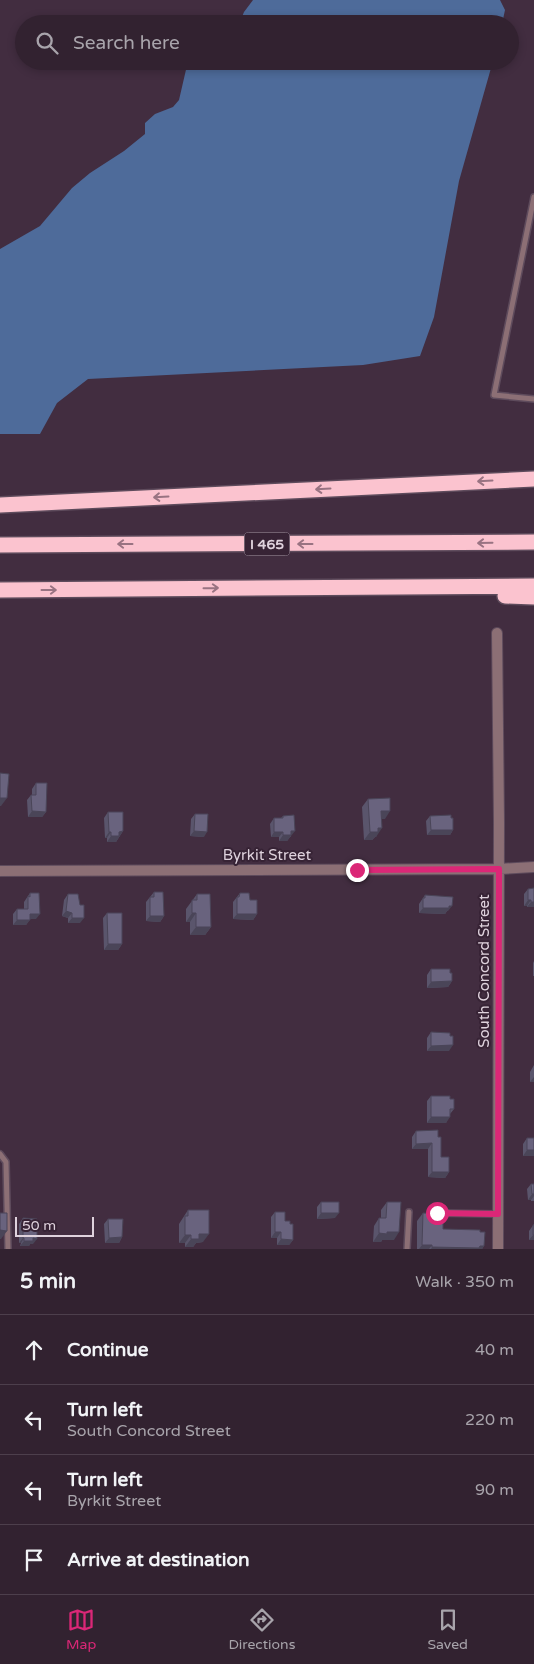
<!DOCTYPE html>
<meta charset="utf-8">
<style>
:root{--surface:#322230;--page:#3d2f3c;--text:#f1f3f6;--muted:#a8a4ab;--line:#4d3f4c;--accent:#db2777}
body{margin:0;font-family:"Varela Round",sans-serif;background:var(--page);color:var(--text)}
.scale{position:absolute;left:15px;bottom:12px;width:79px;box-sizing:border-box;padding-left:5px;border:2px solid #dfd2dd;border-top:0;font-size:14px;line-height:18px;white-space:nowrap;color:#dfd2dd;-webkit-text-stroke:4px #372335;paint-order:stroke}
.stop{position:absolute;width:15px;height:15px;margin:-11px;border:4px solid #db2777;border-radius:50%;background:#fff}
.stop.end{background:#db2777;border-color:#fff;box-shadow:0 1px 5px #0008}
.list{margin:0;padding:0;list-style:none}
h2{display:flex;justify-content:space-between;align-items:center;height:65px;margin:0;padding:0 20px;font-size:21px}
h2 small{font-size:16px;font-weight:400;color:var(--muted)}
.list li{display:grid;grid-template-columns:32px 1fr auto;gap:15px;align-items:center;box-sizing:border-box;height:70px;padding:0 20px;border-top:1px solid var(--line)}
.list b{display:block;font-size:19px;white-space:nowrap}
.list p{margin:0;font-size:16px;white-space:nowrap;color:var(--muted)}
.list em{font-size:16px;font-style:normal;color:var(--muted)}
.icon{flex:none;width:28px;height:28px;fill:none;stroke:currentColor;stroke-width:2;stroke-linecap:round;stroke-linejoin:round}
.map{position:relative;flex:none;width:534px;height:1249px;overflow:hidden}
.search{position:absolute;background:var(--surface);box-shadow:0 2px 8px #0003;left:15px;right:15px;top:15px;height:55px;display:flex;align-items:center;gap:12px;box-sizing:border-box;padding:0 18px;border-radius:28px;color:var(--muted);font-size:19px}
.sheet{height:345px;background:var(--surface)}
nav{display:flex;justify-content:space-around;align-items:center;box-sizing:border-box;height:70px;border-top:1px solid var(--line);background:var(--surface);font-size:14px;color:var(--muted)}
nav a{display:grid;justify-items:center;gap:2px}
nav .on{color:var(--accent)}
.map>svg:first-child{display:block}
.water{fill:#4e6b9a}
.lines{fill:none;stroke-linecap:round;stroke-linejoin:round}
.service-casing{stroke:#5e4b5c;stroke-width:8}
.minor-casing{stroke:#5e4b5c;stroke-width:12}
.motorway-casing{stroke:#5e4b5c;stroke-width:18}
.service{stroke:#8c6f75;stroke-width:5}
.minor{stroke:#8c6f75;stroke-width:10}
.motorway{stroke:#fbc3cf;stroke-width:15}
.wall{fill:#5a556c}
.shaded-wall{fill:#4a4558}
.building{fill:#69637e;stroke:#4a4558}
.oneway{stroke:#997382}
.route{stroke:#db2777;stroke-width:6}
.labels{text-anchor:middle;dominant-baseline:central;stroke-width:4;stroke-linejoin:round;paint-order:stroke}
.shield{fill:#372335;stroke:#ad9eab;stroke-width:1}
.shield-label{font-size:14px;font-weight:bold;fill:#dfd2dd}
.street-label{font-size:15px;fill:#dfd2dd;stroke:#372335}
</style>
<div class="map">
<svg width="534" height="1249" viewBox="0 0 534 1249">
<rect width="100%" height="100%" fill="#422d40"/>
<path class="water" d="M253,0H500L505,10L502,24H239L244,12Z
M188,61H493L459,181L434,317L420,356L363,365L88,379L57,403L40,434H0V249L40,226L72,188L90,173L124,151L145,134V123L155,114L173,107L179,100Z"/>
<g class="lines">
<g class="service-casing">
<path id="service" d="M534,197L494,395L534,399
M0,1154L6,1162L8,1249
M437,1213L498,1214
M407,1249L409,1212"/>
</g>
<g class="minor-casing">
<path id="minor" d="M497,633L499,822L498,1249
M0,871L499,869L534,867"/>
</g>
<g class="motorway-casing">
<path id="motorway" d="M0,505L534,479
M0,545L534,542
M0,590L534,586
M505,596L534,597"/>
</g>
<use href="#service" class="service"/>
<use href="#minor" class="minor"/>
<use href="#motorway" class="motorway"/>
</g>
<path class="wall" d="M36,783L46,812L42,817H28L27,800L31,795H32V789Z
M368,799L385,819H382L376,837H375L372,840H364L362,807Z
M108,812L123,831L116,842H107V838H105L104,818Z
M195,814L204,837L190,836L191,819Z
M283,816L291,837H290L287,841H279V837H271L270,824L274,818H281Z
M430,816L453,830L450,835H427L426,821Z
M528,889L534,907H527V906H524V894Z
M154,892L164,916L160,922L146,921V902Z
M30,893L36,919H30L26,925H13V914L17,909H24V902Z
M240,893L250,900L257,914L253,920L233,919V902Z
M68,894L80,905V923H68V918L62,916L64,900Z
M197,894L211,927L205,935H190V922H186V909Z
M425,895L448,911H447L445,914L419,913V904Z
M107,913L122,944L118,950H104L103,918Z
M534,961V976H533V963Z
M431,969L450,973L452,981L448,987L427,988V975Z
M431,1032L449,1051H427V1038Z
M534,1065V1082H530V1072Z
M431,1096L450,1099L454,1109L450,1114L446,1123H427V1101Z
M416,1131L438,1137L441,1157L449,1172L445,1178L428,1177V1149H412V1137Z
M527,1138H534V1156H523V1144Z
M531,1184H534V1201H531V1200H528L527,1189Z
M321,1202L335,1218L317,1219V1207Z
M387,1202L394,1240H382L381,1242H373L374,1226L379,1218H381V1210Z
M188,1210L203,1242L196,1243L193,1247H185V1243H179V1224Z
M275,1212L285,1221L290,1224L293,1240L289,1245H277V1238H271V1217Z
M423,1213L443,1229L480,1232L484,1246L482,1249H417V1221Z
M23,1218L33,1244H30L29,1246H20L21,1243H19V1224Z
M108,1219L122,1237L119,1243H105L104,1224Z
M534,1224V1240H529V1231Z"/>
<path class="shaded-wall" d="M0,798H7L1,806H0Z
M32,811L46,812L42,817H28Z
M381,811H390L385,819H376Z
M378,828H382L376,837H375L372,840H364L370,832Z
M431,830H453L450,835H427Z
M123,831L116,842H107L111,836L119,832Z
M194,831L207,832L204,837L190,836Z
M291,831H295L287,841H279L283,835Z
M109,832H111L107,838H105Z
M274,832H283L279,837H271Z
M528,900H531L527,906H524Z
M531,902H534V907H527Z
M452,906L448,911H447L445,914L419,913L423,908Z
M66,911L72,913L68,918L62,916Z
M192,913H196L190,922H186Z
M30,914H40L36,919H26Z
M237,914H257L253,920L233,919Z
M150,916H164L160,922L146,921Z
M72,918H84L80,923H68Z
M17,920H30L26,925H13Z
M196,927H211L205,935H190Z
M108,944H122L118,950H104Z
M452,981L448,987L427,988L431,982Z
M453,1045L449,1051H427L431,1046Z
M534,1077V1082H530Z
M431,1117H450L446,1123H427Z
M432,1143L428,1149H412L416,1144Z
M527,1150H534V1156H523Z
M432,1172H449L445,1178L428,1177Z
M532,1194H534V1196L531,1200H528Z
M321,1213H339L335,1218L317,1219Z
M0,1230L7,1231L1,1239H0Z
M275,1232H281L277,1238H271Z
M387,1232H399L394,1240H382L381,1242H373L379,1233Z
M199,1234H209L203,1242L196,1243L193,1247H185L191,1239Z
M185,1235H191L185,1243H179Z
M533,1235H534V1240H529Z
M122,1237L119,1243H105L109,1238Z
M23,1238H24L21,1243H19Z
M33,1238L37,1239L33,1244H30L29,1246H20L24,1241Z
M281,1239L293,1240L289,1245H277Z
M422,1245H432L429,1249H419Z
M484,1246L482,1249H431L432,1247Z"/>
<path class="building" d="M0,773L9,774L7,798H0Z
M36,783H47L46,812L32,811L31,795H36Z
M390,798V811H381L382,828H378V832H370L368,799Z
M108,812H123V831L119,832V836H111V832H109Z
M195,814H208L207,832L194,831Z
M294,815L295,831H291V835H283V832H274V818H283V816Z
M451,815V818H453V830H431L430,816Z
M534,888V902H531V900H528V889Z
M154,892H163L164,916H150V897H154Z
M30,893H39L40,914H30V920H17V909H28V896L30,897Z
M240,893H249L250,900H257V914H237V897H239Z
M68,894H78L80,905H84V918H72V913L66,911Z
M197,894H210L211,927H196V913H192V900H197Z
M425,895L453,897L452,906H449V908H423V898H425Z
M107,913H122V944H108Z
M431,969H450V973H452V981L431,982Z
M431,1032L450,1033V1036H453V1045L431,1046Z
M431,1096H450V1099H454V1109H450V1117H431Z
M438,1130V1137H441V1157H449V1172H432V1143L416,1144V1131Z
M527,1138H534V1150H527Z
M531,1184H534V1194H532Z
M321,1202H339V1213H321Z
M387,1202H401L399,1232H387V1234L379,1233V1218H386Z
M188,1210H209V1234H199V1239H191V1235H185V1216H188Z
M275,1212H285V1221H290V1224H293V1240L281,1239V1232H275Z
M0,1213H7V1231L0,1230Z
M423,1213L443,1214V1229L480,1230V1232H485L484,1246H480L479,1248L432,1247V1245H422Z
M23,1218L37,1219V1239L33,1238V1241H24V1238H23Z
M108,1219H123L122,1237L109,1238Z
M533,1225H534V1235H533Z"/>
<defs><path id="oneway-shaft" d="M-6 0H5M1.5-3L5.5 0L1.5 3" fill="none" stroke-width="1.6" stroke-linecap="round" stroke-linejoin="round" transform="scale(1.25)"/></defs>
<g class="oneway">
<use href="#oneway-shaft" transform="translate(485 481) rotate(177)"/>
<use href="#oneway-shaft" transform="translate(323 489) rotate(177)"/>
<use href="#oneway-shaft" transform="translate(161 497) rotate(177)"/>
<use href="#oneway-shaft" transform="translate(485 543) rotate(179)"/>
<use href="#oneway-shaft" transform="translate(125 544) rotate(180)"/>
<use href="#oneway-shaft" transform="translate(305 544) rotate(180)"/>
<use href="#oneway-shaft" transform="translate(211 588) rotate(-1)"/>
<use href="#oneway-shaft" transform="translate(49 590)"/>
</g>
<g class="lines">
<path class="route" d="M357,870L499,869L498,1214L437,1213"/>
</g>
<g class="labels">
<rect class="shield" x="244.5" y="532.5" width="45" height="23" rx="4"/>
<g class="shield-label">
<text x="267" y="544">I 465</text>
</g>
<g class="street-label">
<text x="267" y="855">Byrkit Street</text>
<text transform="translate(484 971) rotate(-90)">South Concord Street</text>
</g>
</g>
</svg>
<div class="scale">50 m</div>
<div class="stop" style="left:437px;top:1213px"></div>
<div class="stop end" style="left:357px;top:870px"></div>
<div class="search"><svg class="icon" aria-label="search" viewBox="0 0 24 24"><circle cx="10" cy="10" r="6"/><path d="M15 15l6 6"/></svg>Search here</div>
</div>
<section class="sheet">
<h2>5 min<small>Walk · 350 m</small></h2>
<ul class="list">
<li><svg class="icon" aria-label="ahead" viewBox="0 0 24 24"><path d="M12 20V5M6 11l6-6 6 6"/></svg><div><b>Continue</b></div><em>40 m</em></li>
<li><svg class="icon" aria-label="left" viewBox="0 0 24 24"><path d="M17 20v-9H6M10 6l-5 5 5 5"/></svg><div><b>Turn left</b><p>South Concord Street</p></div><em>220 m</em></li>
<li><svg class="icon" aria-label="left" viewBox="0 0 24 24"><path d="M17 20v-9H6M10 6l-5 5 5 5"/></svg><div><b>Turn left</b><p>Byrkit Street</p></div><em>90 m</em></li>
<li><svg class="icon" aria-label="arrive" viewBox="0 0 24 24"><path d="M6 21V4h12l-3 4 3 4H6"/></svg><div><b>Arrive at destination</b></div></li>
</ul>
</section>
<nav>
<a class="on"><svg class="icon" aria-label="map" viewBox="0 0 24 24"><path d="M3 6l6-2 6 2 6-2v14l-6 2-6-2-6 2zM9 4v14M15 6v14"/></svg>Map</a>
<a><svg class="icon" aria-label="directions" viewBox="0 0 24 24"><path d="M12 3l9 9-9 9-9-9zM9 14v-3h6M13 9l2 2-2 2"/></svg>Directions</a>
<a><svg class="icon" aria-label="saved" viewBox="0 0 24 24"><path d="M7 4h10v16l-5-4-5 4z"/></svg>Saved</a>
</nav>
